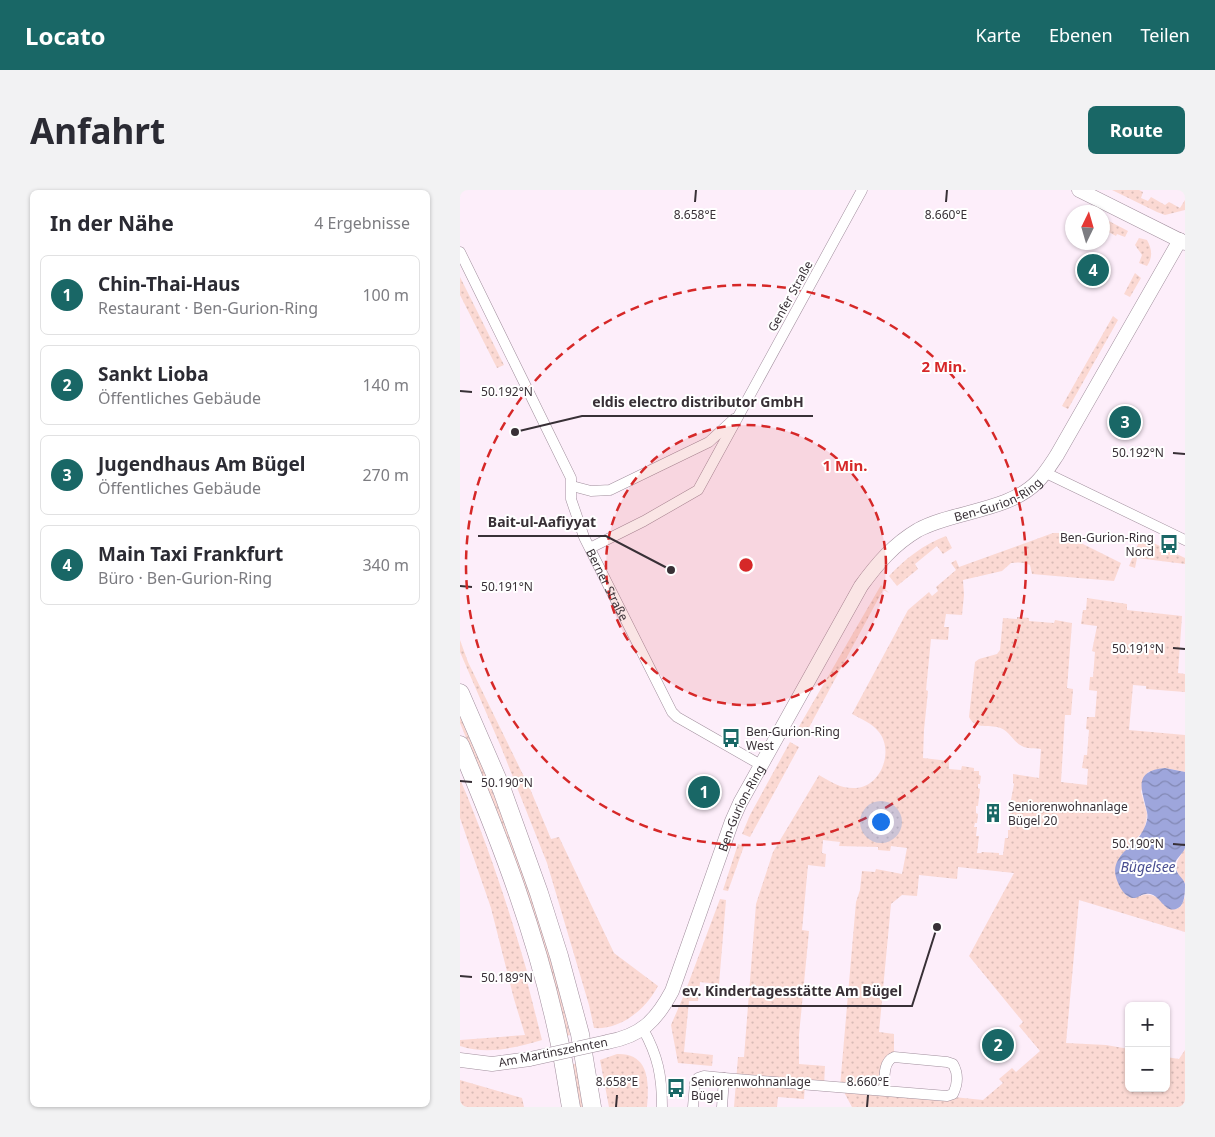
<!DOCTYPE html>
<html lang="de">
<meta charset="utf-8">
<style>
:root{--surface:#fff;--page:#f2f2f3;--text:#2b2b33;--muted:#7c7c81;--line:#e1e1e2;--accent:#196766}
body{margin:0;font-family:"Noto Sans",sans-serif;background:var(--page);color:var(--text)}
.controls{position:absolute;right:15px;bottom:15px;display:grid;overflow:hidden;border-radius:8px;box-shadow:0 1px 4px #0004}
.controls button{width:45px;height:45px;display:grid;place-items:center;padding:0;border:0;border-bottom:1px solid var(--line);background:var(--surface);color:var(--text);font:25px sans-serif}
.compass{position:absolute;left:605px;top:15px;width:45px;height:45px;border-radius:50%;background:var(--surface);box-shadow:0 1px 4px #0004;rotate:5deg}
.you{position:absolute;left:420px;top:631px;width:18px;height:18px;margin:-12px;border:4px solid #fff;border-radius:50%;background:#1a73e8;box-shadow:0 0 0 8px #1a73e833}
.badge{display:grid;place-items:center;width:32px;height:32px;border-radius:50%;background:var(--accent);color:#fff;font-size:16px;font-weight:700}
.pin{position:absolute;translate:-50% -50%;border:2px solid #fff;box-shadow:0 1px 5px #0006}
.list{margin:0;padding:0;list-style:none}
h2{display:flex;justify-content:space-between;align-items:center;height:65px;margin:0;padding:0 20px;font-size:21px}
h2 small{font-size:16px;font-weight:400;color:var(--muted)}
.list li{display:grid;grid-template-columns:32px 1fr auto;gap:15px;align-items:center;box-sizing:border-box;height:80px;margin:0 10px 10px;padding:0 10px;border:1px solid var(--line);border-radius:8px}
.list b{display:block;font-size:19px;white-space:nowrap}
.list p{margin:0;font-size:16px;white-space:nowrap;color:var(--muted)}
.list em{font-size:16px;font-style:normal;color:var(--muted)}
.map{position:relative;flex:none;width:725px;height:917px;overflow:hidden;border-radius:8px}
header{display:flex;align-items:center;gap:30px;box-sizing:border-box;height:70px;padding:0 25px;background:var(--accent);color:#fff}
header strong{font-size:24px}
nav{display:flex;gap:28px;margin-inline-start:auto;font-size:18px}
.intro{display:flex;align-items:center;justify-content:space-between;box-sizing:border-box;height:120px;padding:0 30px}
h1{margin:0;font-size:35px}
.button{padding:12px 22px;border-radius:8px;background:var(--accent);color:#fff;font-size:18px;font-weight:700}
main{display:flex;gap:30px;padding:0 30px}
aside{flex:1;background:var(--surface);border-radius:8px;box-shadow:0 1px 4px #0004}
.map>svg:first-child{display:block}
.grass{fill:url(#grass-dots);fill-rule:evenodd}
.water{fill:url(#water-waves)}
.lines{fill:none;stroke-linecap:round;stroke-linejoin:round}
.street-casing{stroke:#a18f9d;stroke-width:11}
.secondary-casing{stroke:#a18f9d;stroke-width:15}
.highway-casing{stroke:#a18f9d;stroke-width:19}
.street{stroke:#fff;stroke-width:10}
.secondary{stroke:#fff;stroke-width:14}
.highway{stroke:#fff;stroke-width:18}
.secondary-bridge-casing{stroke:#a18f9d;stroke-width:15;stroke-linecap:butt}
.secondary-bridge{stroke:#fff;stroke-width:14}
.ticks{fill:none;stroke:#383036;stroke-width:2}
.ring{fill:none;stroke:#d62828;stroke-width:2.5;stroke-dasharray:9 6}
.labels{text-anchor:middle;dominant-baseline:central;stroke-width:4;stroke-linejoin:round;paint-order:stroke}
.street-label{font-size:12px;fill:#383036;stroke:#fff}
.poi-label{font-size:12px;fill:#383036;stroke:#fff;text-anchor:start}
.water-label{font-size:14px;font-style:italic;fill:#484d90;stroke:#fff}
.ticks-label{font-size:12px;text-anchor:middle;fill:#383036;stroke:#fff;stroke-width:4;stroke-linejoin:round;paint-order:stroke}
.centre{fill:#d62828;stroke:#fff;stroke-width:2.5}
.ring-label{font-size:15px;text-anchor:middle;font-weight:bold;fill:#d62828;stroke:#fff;stroke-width:4;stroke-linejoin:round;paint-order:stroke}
.leader{fill:none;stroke:#383036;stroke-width:2}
.callout-dot{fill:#383036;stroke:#fff;stroke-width:2}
.callout-label{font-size:14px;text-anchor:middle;font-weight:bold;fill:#383036;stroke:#fff;stroke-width:4;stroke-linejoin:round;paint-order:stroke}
</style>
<header>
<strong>Locato</strong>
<nav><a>Karte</a><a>Ebenen</a><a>Teilen</a></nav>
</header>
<div class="intro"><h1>Anfahrt</h1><a class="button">Route</a></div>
<main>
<aside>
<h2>In der Nähe<small>4 Ergebnisse</small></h2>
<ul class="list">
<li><span class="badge">1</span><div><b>Chin-Thai-Haus</b><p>Restaurant · Ben-Gurion-Ring</p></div><em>100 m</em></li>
<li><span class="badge">2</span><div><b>Sankt Lioba</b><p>Öffentliches Gebäude</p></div><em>140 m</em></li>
<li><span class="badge">3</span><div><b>Jugendhaus Am Bügel</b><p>Öffentliches Gebäude</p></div><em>270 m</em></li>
<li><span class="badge">4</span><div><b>Main Taxi Frankfurt</b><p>Büro · Ben-Gurion-Ring</p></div><em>340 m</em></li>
</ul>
</aside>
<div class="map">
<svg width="725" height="917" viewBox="0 0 725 917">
<defs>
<pattern id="grass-dots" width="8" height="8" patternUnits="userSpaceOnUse" patternTransform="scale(1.25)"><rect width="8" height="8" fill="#fbd9d3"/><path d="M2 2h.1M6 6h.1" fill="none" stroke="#d8bbb6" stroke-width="1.8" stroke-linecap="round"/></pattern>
<pattern id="water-waves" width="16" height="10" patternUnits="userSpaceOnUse" patternTransform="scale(1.25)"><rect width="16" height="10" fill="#9ea6dc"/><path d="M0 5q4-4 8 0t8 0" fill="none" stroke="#8288b3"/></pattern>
</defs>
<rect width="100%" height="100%" fill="#fdeefa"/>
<path class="grass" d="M652,0H679L683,2L681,8L688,11L691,7L705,15L709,12L720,18L725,10V20L705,25L697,22Z
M643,28L668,41L665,47L657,44L656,46L643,39Z
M679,48L687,50C692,59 693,67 687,76L679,73L682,65L675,55Z
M675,83L681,88L670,107L664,104Z
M0,87L44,175L37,178L0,105Z
M653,126L658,130L608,219L602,216Z
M593,343H601L661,373L654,391L572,384L570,375C564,372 558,372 551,373L542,381L503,390L504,405L502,425L486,424L484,437H489L488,450L471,449L466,500L468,501L464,540L463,568L489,571V579L501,580L502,576L514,578V581H519V585L521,586L520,594H518V598L520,599L518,616H516V623L518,624L517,633H515L514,637H517L516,646H519L517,663H521L522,662L539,663V665H543L545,648H548V640H550V636H549L551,614H552L553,610H551L554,594L553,593V584L579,588L581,559C576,558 566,559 562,556C552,551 549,539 537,537C526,535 515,539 509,527L515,472L519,469L537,464L540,460L543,428L557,429V427L569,428V431L594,433L595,430L612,433L607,498L613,499L611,525H605L601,592L627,595L628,579L622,578L624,565H627L629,540L626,539L627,527H635L637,501L629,500L630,487H633L635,462L632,461L637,436L621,434L623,420H626L627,408L667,414V420L722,426L718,483L725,484V502L686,499V496L673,495L669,540L725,545V582L705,578L688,582L681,602L687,623L686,632L684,640L673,653L681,706C693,700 705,714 717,719L721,716L725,707V742L619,710L606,853L646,855L669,859V898H706V867L719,869L725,860V917H392L385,904V898L380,897L396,712L400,700L402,681L415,682L416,679L442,684L447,658L431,656L430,661L418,660V657L379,656L380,652L363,650L362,663L366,664L365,677L348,675L342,740L349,741L339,845V874L365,876L364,896L345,894L344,909L318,907L317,917H274L278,867H284L296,714L313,662L359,585C371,592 381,599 396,598C421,597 435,560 418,541C412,533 401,529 392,524L448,420L469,402L472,406L478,401L476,397L496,380L491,373L496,370L499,377ZM498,677L554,683L509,766L563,832L559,836L580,861L556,882L552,878L539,889L543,893L523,910L424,900L434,867V844L419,842L431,714L442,705L457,706L459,685L497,689Z
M486,346L492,358L483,364L477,356L455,374L458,379L437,396L429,386C446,368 463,355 486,346Z
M681,347L725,368V374L677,368L675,378L669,376Z
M421,395L429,403L423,400L345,545L337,540Z
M0,450L8,472L71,601L91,649L99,647L154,763L198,796C186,819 161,840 134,838L129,815L87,673L41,557L0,462Z
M0,523C45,627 85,734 110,845L106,846L65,699L39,628L0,533Z
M330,552L339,557L290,647L282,644L290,625Z
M0,589C27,652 49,719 68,785L66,787L82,850C54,858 28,865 0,856V850L65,845L54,809L31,718L0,628Z
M278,654L284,656L268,701L263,700Z
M725,658V693C712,678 715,674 725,658Z
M260,709L266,710L259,794L240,792L238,811H229L224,862L253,865L252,876L218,873L211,835L224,805Z
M157,864C190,863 189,893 187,917H149L140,870Z
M113,874H116L123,917H119L112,875Z
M0,890L62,908L64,917H0Z"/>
<path class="water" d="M705,578L725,582C725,601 725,620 725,639C725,645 725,653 725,658C723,664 716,668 715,674C715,684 723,687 725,694C725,702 725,715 718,718C704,726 700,701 686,704C682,704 679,707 675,708C665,709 658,695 656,687C651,668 669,659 679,647C684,640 689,630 687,622C682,599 672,581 705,578Z"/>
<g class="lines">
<g class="street-casing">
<g id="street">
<path id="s1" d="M0,62L111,288V309L124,347L212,522L217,527L301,575"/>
<path d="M586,283L725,350"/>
<path d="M112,296L131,301L150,300L249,252L274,229"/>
<path d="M130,358L184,331L238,300L402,0"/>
<path d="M183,839C198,866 202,886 202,917"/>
<path d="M264,888C339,894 413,900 487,906L493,904C498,894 498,883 493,874L487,872L434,867C422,872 425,890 424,901"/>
<path d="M233,917L235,893L238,888L244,886L264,888L262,917"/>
</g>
</g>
<g class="secondary-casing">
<g id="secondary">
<path d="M619,0L725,53"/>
<path id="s2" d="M147,852C181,846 196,831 212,801L272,631L280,613L401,396C417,374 434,354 458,340C493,321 549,321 577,292C585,284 591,274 597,265L720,50"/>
<path d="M0,870L32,874L70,869"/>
</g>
</g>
<g class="highway-casing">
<path id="highway" d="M0,503L42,600L79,703L99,766L120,844L132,917
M0,555C40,650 78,748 99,850C104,872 107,895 111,917"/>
</g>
<use href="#street" class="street"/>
<use href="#secondary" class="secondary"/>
<use href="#highway" class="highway"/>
<g class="secondary-bridge-casing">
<path id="secondary-bridge" d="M70,869L147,852"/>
</g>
<use href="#secondary-bridge" class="secondary-bridge"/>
</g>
<path class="ticks" d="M235,12L236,0M486,12L487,0M0,201L12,202M713,263L725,264M0,396L12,397M713,458L725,459M0,591L12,592M713,654L725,655M0,786L12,787M156,917L157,905M407,917L408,905"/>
<circle cx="286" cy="375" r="140" fill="#d62828" fill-opacity=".12"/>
<g class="ring">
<circle cx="286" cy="375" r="140"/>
<circle cx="286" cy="375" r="280"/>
</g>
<defs>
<g id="bus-bare" transform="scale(1.5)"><path d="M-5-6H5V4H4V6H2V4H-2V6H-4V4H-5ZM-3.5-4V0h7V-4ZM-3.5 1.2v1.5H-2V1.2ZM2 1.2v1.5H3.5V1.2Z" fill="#196766" stroke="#fff" stroke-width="2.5" paint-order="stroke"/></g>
<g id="building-bare" transform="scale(1.5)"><path d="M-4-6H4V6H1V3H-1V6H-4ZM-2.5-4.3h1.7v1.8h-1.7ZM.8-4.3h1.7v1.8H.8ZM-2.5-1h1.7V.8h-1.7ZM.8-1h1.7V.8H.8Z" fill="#196766" stroke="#fff" stroke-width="2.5" paint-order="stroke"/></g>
</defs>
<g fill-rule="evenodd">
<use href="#bus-bare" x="709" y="354"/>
<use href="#bus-bare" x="271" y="548"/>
<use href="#building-bare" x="533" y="623"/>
<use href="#bus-bare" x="216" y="898"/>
</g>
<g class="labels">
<g class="street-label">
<text transform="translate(330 106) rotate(-61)">Genfer Straße</text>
<text stroke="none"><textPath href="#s2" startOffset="701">Ben-Gurion-Ring</textPath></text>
<text stroke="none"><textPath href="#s1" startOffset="366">Berner Straße</textPath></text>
<text stroke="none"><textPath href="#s2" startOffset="282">Ben-Gurion-Ring</textPath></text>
<text transform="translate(93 862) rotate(-11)">Am Martinszehnten</text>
</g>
<g class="poi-label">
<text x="694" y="347" text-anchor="end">Ben-Gurion-Ring<tspan x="694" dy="14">Nord</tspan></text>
<text x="286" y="541">Ben-Gurion-Ring<tspan x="286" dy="14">West</tspan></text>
<text x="548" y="616">Seniorenwohnanlage<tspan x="548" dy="14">Bügel 20</tspan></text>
<text x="231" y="891">Seniorenwohnanlage<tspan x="231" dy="14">Bügel</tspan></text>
</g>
<g class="water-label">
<text x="688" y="676">Bügelsee</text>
</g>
</g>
<g class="ticks-label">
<text x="235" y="29">8.658°E</text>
<text x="486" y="29">8.660°E</text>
<text x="47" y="206">50.192°N</text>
<text x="678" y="267">50.192°N</text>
<text x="47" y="401">50.191°N</text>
<text x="678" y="463">50.191°N</text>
<text x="47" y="597">50.190°N</text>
<text x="678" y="658">50.190°N</text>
<text x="47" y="792">50.189°N</text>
<text x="157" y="896">8.658°E</text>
<text x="408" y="896">8.660°E</text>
</g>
<circle cx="286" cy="375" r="8" class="centre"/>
<g class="ring-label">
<text x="484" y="182">2 Min.</text>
<text x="385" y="281">1 Min.</text>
</g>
<path class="leader" d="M55 242L122 226H353M211 380L146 346H18M477 737L452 816H212"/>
<g class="callout-dot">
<circle cx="55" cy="242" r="5"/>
<circle cx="211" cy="380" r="5"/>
<circle cx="477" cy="737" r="5"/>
</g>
<g class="callout-label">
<text x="238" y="217">eldis electro distributor GmbH</text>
<text x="82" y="337">Bait-ul-Aafiyyat</text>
<text x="332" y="806">ev. Kindertagesstätte Am Bügel</text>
</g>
</svg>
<div class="controls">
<button>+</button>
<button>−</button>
</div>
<svg class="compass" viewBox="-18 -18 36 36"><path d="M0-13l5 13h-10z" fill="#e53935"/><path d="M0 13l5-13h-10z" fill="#7c7c81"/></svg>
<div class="you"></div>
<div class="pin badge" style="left:244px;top:602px">1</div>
<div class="pin badge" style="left:538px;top:855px">2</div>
<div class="pin badge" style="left:665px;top:232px">3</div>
<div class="pin badge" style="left:633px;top:80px">4</div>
</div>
</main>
